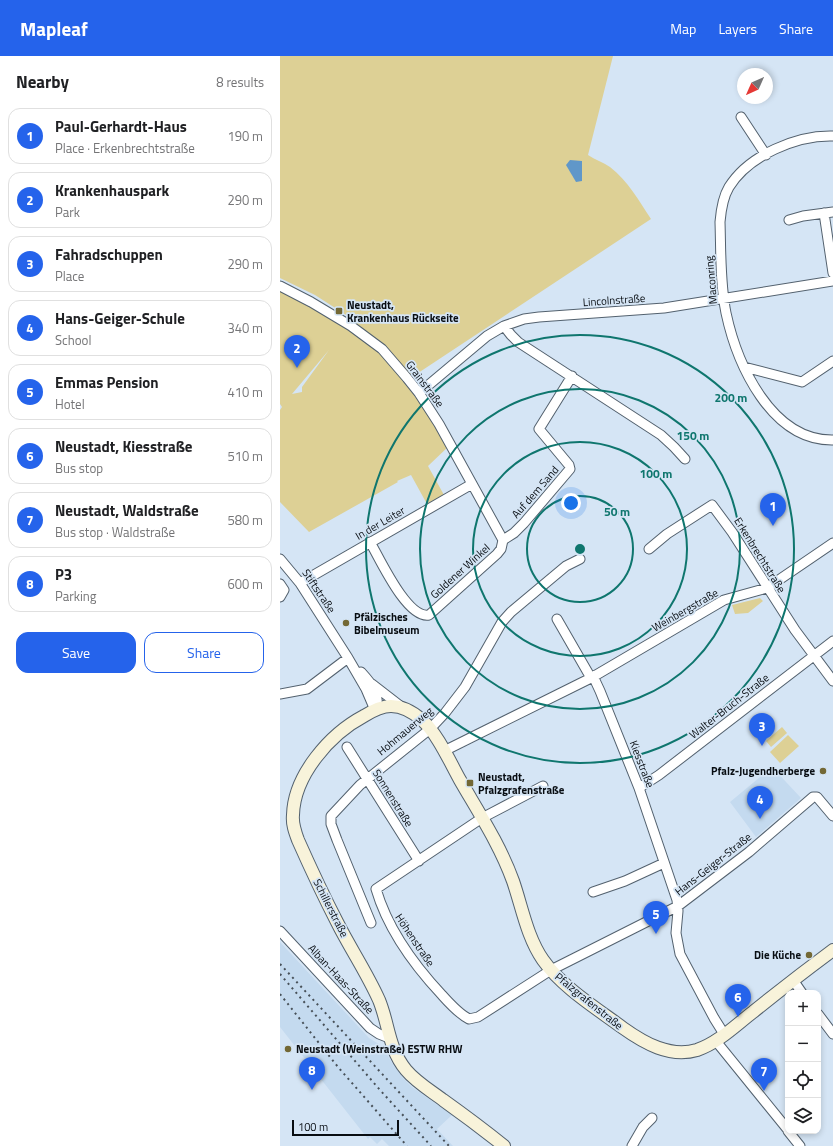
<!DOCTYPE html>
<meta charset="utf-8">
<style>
:root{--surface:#fff;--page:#f6f6f6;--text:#202124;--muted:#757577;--line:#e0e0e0;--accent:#2563eb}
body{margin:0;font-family:"Titillium Web",sans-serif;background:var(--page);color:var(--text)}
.controls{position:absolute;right:12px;bottom:12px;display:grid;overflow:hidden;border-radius:8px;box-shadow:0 2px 6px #0003}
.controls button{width:36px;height:36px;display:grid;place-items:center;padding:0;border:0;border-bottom:1px solid var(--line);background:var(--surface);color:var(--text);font:20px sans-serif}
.compass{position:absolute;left:457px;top:12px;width:36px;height:36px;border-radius:50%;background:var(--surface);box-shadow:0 2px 6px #0003;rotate:225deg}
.scale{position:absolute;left:12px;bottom:10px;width:107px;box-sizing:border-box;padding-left:4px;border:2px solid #080d12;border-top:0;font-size:11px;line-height:14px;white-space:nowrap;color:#080d12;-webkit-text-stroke:3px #d5e5f5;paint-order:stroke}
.you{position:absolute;left:291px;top:447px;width:14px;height:14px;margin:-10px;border:3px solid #fff;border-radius:50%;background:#1a73e8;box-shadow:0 0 0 6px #1a73e833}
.badge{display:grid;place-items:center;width:26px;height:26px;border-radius:50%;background:var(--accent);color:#fff;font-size:13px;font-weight:700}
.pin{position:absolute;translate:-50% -33px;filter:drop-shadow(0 1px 2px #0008)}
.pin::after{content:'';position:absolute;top:21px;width:14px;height:12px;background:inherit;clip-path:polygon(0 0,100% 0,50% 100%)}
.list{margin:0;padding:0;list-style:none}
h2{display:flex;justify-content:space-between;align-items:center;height:52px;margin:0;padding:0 16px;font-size:17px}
h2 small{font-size:13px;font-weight:400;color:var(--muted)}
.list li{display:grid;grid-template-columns:26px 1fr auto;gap:12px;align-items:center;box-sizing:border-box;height:56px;margin:0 8px 8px;padding:0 8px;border:1px solid var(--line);border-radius:12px}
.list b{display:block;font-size:15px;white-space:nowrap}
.list p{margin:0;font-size:13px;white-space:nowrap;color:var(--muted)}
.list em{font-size:13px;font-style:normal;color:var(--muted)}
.actions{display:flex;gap:8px;padding:12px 16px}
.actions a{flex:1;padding:9px 0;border:1px solid var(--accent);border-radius:12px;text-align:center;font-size:14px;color:var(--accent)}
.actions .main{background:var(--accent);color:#fff}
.icon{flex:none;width:22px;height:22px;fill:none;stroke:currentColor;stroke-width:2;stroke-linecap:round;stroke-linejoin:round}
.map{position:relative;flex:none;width:553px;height:1090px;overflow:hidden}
header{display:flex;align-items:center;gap:24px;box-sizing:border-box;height:56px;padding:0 20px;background:var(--accent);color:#fff}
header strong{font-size:19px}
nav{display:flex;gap:22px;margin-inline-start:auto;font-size:14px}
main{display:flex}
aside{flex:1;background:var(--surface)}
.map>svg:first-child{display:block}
.built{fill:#c4daef}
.green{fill:#ddd095;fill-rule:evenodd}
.water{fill:#6097c9}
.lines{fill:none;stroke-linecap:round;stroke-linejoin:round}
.street-casing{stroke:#53616e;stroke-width:11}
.secondary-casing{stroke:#53616e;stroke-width:14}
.street{stroke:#fff;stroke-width:9}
.secondary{stroke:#f8f3da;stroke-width:12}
.rail{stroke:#475058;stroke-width:2;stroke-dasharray:2 4;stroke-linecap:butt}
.ring{fill:none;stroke:#0f766e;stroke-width:2}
.poi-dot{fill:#736835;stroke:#d5e5f5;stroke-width:1.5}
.labels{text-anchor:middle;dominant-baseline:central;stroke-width:3.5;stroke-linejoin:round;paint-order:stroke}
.street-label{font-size:11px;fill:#080d12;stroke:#d5e5f5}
.poi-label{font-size:11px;font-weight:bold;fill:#080d12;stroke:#d5e5f5;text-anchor:start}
.centre{fill:#0f766e;stroke:#d5e5f5;stroke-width:2}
.ring-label{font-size:12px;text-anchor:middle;font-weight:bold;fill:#0f766e;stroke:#d5e5f5;stroke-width:3.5;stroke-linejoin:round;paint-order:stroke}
</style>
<header>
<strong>Mapleaf</strong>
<nav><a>Map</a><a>Layers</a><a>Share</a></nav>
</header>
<main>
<aside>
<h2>Nearby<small>8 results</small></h2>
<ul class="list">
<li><span class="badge">1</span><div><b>Paul-Gerhardt-Haus</b><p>Place · Erkenbrechtstraße</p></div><em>190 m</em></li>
<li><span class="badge">2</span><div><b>Krankenhauspark</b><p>Park</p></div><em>290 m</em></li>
<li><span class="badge">3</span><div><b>Fahradschuppen</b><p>Place</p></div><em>290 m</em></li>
<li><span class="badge">4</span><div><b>Hans-Geiger-Schule</b><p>School</p></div><em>340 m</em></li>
<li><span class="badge">5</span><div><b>Emmas Pension</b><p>Hotel</p></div><em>410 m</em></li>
<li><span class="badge">6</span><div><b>Neustadt, Kiesstraße</b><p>Bus stop</p></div><em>510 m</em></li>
<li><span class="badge">7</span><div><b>Neustadt, Waldstraße</b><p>Bus stop · Waldstraße</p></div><em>580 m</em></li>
<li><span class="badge">8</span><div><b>P3</b><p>Parking</p></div><em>600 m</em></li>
</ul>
<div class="actions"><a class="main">Save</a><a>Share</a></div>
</aside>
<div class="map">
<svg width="553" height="1090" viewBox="0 0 553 1090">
<rect width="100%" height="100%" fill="#d5e5f5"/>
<path class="built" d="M492,711L521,742L476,781L450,746Z
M0,886L89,982L102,990L114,1010L123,1022L132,1031L172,1059L157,1073L173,1090H109L102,1083L97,1088L90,1081L88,1083L0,971Z"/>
<path class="green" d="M0,0H333L308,99C315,104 323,106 330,111C348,125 359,145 371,163L126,325L169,390L148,410L164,439L147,448L131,419L117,425L118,426L29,476L0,446V354L2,351L0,348V234L29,248L66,273L74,264L35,239L0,222ZM49,294L22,331V336L12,338Z
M480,542L483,545L468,557L455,558L452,549Z
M502,671L507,677L491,691L486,685Z
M508,679L519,690L500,707L490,696Z"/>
<path class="water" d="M290,104L302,105V125L296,126L286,109Z"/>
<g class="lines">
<g class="street-casing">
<path id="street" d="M461,61L486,99
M553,80C517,79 469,99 449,131C443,141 441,154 440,166C441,196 440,227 446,257C457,308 491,385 553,384
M544,157L553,217
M509,164L523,160L553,156
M0,230L31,246L71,270L102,293L127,322L139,337L159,368L223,484
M224,270L231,279L238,286L381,379L394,391L405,403
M464,311L522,326L553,305
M139,337L207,280L224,270L244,263L259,261L384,252L553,225
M223,484L234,477L244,467L290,413L289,409L259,373L292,320
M90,486C100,503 127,563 149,559L217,498L221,493L223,484
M369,493L387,478L432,449L452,476L515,574L553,625
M0,503L20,527L68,602L86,633L95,654
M20,527L192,428
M0,528L4,534L0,541
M277,563L311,622
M81,616C91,627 102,639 95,654
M313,620L320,635L359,732L397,844L398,855L396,877L400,898L434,962L444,978
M92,628L123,652
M0,638L27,633L68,602
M67,691L139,805
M164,695L311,622L444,544L487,532L553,487
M263,730L202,762L96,833C108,874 133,908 162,939C170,948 179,958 189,963L198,961L271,914L398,850L469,796L533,741H537L553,760
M359,732L379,719L553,585
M313,836L345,825L384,807
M91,867L57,784L51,768V760L80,729L150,673L165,657L185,631L222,566L231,556L286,510L300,503
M0,875L90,972L99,978L109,982
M513,924L522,937
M538,958L553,978
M435,984L508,1074
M508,1075L520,1090
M352,1090L363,1071L372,1062"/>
</g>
<g class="secondary-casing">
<path id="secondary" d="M224,1090C204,1074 184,1059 163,1044C151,1035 136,1026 126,1014C108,992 109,968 99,944C87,917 70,892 57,866C43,839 30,811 18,784C15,776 12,768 13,759C14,719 50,678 84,660C92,655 102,650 111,650C122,650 134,657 142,664C157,677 170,706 180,724C199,757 220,789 233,825C242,851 247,881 263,904C282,931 316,952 343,972C364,987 390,1002 417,994C438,987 456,969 473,956C499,935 526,914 553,894"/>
</g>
<use href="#street" class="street"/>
<use href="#secondary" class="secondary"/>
<path class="rail" d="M0,908L169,1090
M0,918L100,1034L151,1090
M0,938L58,1011L127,1090"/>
</g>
<g class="ring">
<circle cx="300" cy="493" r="53"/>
<circle cx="300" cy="493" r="107"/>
<circle cx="300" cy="493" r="160"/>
<circle cx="300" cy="493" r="214"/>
</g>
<g class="poi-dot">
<rect x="55" y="251" width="8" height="8" rx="2"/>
<circle cx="66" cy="567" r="4"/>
<circle cx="543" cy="715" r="4"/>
<rect x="186" y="723" width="8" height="8" rx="2"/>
<circle cx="529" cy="899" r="4"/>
<circle cx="8" cy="993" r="4"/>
</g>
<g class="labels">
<g class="street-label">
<text transform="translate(431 224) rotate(-95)">Maconring</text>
<text transform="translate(334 244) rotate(-4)">Lincolnstraße</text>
<text transform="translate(145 328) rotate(53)">Grainstraße</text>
<text transform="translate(255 436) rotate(-49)">Auf dem Sand</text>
<text transform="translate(100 467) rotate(-30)">In der Leiter</text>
<text transform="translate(480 499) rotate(58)">Erkenbrechtstraße</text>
<text transform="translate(180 515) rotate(-42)">Goldener Winkel</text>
<text transform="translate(39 535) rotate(56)">Stiftstraße</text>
<text transform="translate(405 554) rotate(-30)">Weinbergstraße</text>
<text transform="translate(449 650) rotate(-38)">Walter-Bruch-Straße</text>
<text transform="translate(125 675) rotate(-40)">Hohmauerweg</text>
<text transform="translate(362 708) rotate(69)">Kiesstraße</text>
<text transform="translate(113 742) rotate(58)">Sonnenstraße</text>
<text transform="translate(433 808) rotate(-38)">Hans-Geiger-Straße</text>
<text transform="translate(51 852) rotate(63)">Schillerstraße</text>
<text transform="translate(135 884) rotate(56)">Höhenstraße</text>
<text transform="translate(61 923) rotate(47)">Alban-Haas-Straße</text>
<text transform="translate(309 945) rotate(39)">Pfalzgrafenstraße</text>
</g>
<g class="poi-label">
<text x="67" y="249">Neustadt,<tspan x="67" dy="13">Krankenhaus Rückseite</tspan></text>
<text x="74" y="561">Pfälzisches<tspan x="74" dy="13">Bibelmuseum</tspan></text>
<text x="535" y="715" text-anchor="end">Pfalz-Jugendherberge</text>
<text x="198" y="721">Neustadt,<tspan x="198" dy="13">Pfalzgrafenstraße</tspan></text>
<text x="521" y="899" text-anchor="end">Die Küche</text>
<text x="16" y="993">Neustadt (Weinstraße) ESTW RHW</text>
</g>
</g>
<circle cx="300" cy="493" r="6" class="centre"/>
<g class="ring-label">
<text x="451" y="346">200 m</text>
<text x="413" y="384">150 m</text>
<text x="376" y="422">100 m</text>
<text x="337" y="460">50 m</text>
</g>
</svg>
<div class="controls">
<button>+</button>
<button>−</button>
<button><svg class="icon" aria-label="locate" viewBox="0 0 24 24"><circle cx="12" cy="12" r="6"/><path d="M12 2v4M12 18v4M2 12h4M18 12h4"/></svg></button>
<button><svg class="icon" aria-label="layers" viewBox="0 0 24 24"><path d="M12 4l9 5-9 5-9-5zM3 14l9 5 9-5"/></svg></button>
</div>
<svg class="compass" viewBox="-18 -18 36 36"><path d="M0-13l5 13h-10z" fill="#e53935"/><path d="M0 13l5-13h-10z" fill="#757577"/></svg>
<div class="scale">100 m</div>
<div class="you"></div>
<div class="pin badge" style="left:493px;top:470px">1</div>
<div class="pin badge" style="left:17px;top:312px">2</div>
<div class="pin badge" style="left:482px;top:690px">3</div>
<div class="pin badge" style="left:480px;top:763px">4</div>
<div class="pin badge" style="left:376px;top:878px">5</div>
<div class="pin badge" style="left:458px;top:961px">6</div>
<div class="pin badge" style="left:484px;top:1035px">7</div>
<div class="pin badge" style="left:32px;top:1034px">8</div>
</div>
</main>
